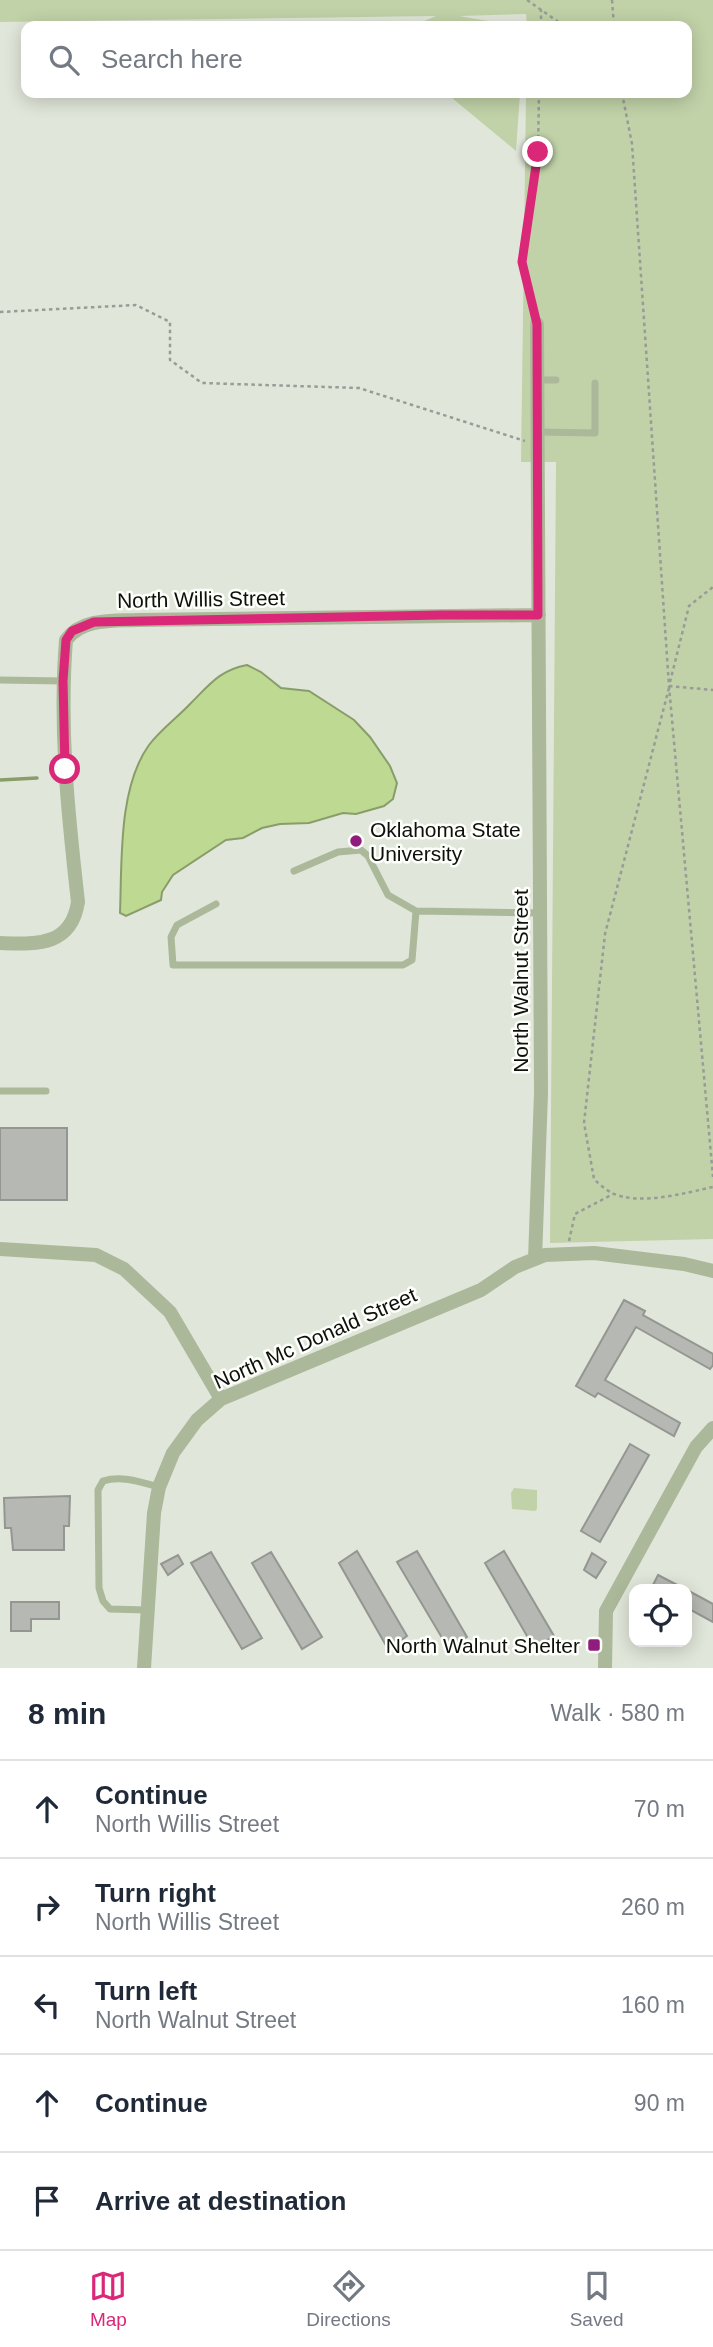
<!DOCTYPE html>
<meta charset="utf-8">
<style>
:root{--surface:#fff;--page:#f2f2f3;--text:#1f2937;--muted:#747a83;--line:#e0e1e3;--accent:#db2777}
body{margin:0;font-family:Arial,sans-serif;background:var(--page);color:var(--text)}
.controls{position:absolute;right:21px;bottom:21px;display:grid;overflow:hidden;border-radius:14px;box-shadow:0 4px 18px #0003}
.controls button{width:63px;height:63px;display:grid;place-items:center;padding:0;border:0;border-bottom:2px solid var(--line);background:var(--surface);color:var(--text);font:35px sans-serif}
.stop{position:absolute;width:21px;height:21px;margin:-16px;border:5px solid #db2777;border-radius:50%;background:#fff}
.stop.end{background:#db2777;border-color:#fff;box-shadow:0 2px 7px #0008}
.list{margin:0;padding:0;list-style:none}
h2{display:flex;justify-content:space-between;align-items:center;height:91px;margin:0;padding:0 28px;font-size:30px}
h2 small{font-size:23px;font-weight:400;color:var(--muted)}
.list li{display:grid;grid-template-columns:46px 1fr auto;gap:21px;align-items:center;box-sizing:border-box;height:98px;padding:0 28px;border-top:2px solid var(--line)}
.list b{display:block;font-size:26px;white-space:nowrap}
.list p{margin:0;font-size:23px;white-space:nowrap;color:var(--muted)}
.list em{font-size:23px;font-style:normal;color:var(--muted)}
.icon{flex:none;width:38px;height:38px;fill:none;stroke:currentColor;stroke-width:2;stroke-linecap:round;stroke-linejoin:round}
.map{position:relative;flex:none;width:713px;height:1668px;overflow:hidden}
.search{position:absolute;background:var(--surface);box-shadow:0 4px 18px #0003;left:21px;right:21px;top:21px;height:77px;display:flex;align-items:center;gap:18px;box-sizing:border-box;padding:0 24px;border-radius:14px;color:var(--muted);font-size:26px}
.sheet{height:581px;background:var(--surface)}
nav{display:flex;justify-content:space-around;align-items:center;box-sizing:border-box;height:98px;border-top:2px solid var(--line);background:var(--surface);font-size:19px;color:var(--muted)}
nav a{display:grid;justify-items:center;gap:4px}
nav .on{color:var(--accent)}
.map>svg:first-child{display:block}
.built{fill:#e1e6da;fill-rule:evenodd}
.green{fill:#c1d2a8}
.water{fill:#bdd992;stroke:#899d6a;stroke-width:2}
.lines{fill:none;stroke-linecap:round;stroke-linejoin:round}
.stream{stroke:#899d6a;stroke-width:3.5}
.building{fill:#b5b8b3;stroke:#949691;stroke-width:2}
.path{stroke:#999b97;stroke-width:2.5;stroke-dasharray:3.5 3.5;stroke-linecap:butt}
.service{stroke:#abb89a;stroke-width:7}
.minor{stroke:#abb89a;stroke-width:14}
.route{stroke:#db2777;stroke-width:9}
.poi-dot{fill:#901d7d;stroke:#fdfffa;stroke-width:2.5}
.labels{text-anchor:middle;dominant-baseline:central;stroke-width:5;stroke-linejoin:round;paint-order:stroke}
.street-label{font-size:21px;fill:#0f100e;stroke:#fdfffa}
.poi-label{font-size:21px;fill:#0f100e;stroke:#fdfffa;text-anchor:start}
</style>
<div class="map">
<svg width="713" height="1668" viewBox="0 0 713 1668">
<rect width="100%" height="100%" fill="#eff2ec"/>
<path class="built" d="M0,0H713V1668H0ZM26,26H687V93H26ZM634,1589H687V1642H634Z"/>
<path class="green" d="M0,0H713V1239L550,1243L556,462H521L526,93H687V26H527L526,14L459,16L518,26H415V25L436,16L0,22Z
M446,93H520L516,151Z
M514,1488L537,1490V1509L535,1511L512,1509L511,1493Z"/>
<path class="water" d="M247,665L261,672L281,688L309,691L354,720L370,737L390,766L397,783L393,799L384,806L356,814L343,813L309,823L280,824L262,828L243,838L226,840L173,875L162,892L161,900L126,916L120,913C122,862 118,788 149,745C160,730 178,717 191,703C210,684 220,670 247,665Z"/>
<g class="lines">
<path class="stream" d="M0,780L37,778"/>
</g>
<path class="building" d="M0,1128H67V1200H0Z
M624,1300L645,1311L643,1315L713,1354V1365L710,1369L636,1327L605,1380L680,1423L674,1436L598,1393L595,1397L576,1386Z
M630,1444L649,1455L600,1542L581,1531Z
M70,1496L69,1526H64V1550H13L11,1528H5L4,1498Z
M357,1551L407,1636L388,1649L339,1563Z
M417,1551L467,1637L448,1648L397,1562Z
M504,1551L554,1636L534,1648L485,1563Z
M211,1552L262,1638L242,1649L191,1563Z
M271,1552L322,1637L302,1649L252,1563Z
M592,1553L606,1562L596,1578L584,1570Z
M178,1555L183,1564L168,1575L161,1564Z
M658,1575L685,1589H651Z
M687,1590L713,1604V1622L687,1608Z
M11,1602H59V1619H31V1631H11Z"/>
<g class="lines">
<path class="path" d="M527,0L564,26
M612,0L614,26
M541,26V10
M622,93L632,144L669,686L713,1177
M534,311L522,262L538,151L539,93
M0,312L136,305L170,322V360L202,383L359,388L525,441
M670,682L689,606L713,587
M669,686L713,690
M669,688L605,934L584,1123L594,1179C599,1184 606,1190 612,1193C639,1206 685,1193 713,1187
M569,1241L575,1214L613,1194"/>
<path class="service" d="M539,380H556
M539,432L595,433V383
M0,680L63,681
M216,904L177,925L171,937L173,965H403L412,960L416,911L388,895L368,856L361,850L338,852L294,871
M416,911L540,913
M0,1091H46
M147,1610L110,1609L103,1601L99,1588L98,1490L103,1481C121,1475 141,1482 159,1487"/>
<path class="minor" d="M0,943C36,944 71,947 78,902C68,814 59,728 66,640C82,618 113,621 137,620L539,615
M0,1249L96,1255L124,1269L170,1312L221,1399
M535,1259L541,1093L537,324
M144,1668L154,1513L159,1487L173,1453L197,1420L221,1399L481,1290L515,1267L545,1255L594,1253L684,1264L713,1271
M605,1668L606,1611L696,1447L713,1428"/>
</g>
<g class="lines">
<path class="route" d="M65,769L63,681L66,640L72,631L94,622L441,615H538L537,324L522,262L538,152"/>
</g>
<g class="poi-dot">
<circle cx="356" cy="841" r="7"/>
<rect x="587" y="1638" width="14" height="14" rx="3.5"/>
</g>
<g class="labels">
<g class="street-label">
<text transform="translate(201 599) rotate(-1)">North Willis Street</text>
<text transform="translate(520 981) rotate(-90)">North Walnut Street</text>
<text transform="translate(315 1338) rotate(-24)">North Mc Donald Street</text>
</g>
<g class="poi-label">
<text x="370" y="829">Oklahoma State<tspan x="370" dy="24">University</tspan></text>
<text x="580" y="1645" text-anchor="end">North Walnut Shelter</text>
</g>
</g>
</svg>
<div class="controls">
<button><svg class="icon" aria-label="locate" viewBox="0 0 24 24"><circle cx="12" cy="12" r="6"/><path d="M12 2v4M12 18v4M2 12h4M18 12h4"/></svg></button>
</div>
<div class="stop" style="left:65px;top:769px"></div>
<div class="stop end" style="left:538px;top:152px"></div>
<div class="search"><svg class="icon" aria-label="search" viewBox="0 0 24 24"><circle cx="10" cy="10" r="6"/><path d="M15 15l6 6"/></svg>Search here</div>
</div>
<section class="sheet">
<h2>8 min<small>Walk · 580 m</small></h2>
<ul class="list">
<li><svg class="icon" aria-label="ahead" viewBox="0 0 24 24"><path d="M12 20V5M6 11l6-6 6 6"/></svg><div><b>Continue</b><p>North Willis Street</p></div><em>70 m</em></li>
<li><svg class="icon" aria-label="right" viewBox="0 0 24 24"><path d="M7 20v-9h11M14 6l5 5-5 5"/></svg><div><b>Turn right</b><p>North Willis Street</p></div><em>260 m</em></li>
<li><svg class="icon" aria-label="left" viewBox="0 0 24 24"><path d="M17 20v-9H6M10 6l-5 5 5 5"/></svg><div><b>Turn left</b><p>North Walnut Street</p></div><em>160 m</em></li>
<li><svg class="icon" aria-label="ahead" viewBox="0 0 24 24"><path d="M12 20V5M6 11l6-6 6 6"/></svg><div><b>Continue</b></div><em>90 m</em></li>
<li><svg class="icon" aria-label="arrive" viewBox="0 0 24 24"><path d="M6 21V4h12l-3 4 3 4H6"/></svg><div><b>Arrive at destination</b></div></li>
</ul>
</section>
<nav>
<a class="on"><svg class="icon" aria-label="map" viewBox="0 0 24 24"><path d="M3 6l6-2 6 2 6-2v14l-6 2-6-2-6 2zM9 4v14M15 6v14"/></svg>Map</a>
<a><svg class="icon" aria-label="directions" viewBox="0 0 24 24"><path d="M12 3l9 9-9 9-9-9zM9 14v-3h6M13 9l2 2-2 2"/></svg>Directions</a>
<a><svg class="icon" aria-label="saved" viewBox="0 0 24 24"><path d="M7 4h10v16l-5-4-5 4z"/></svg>Saved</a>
</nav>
